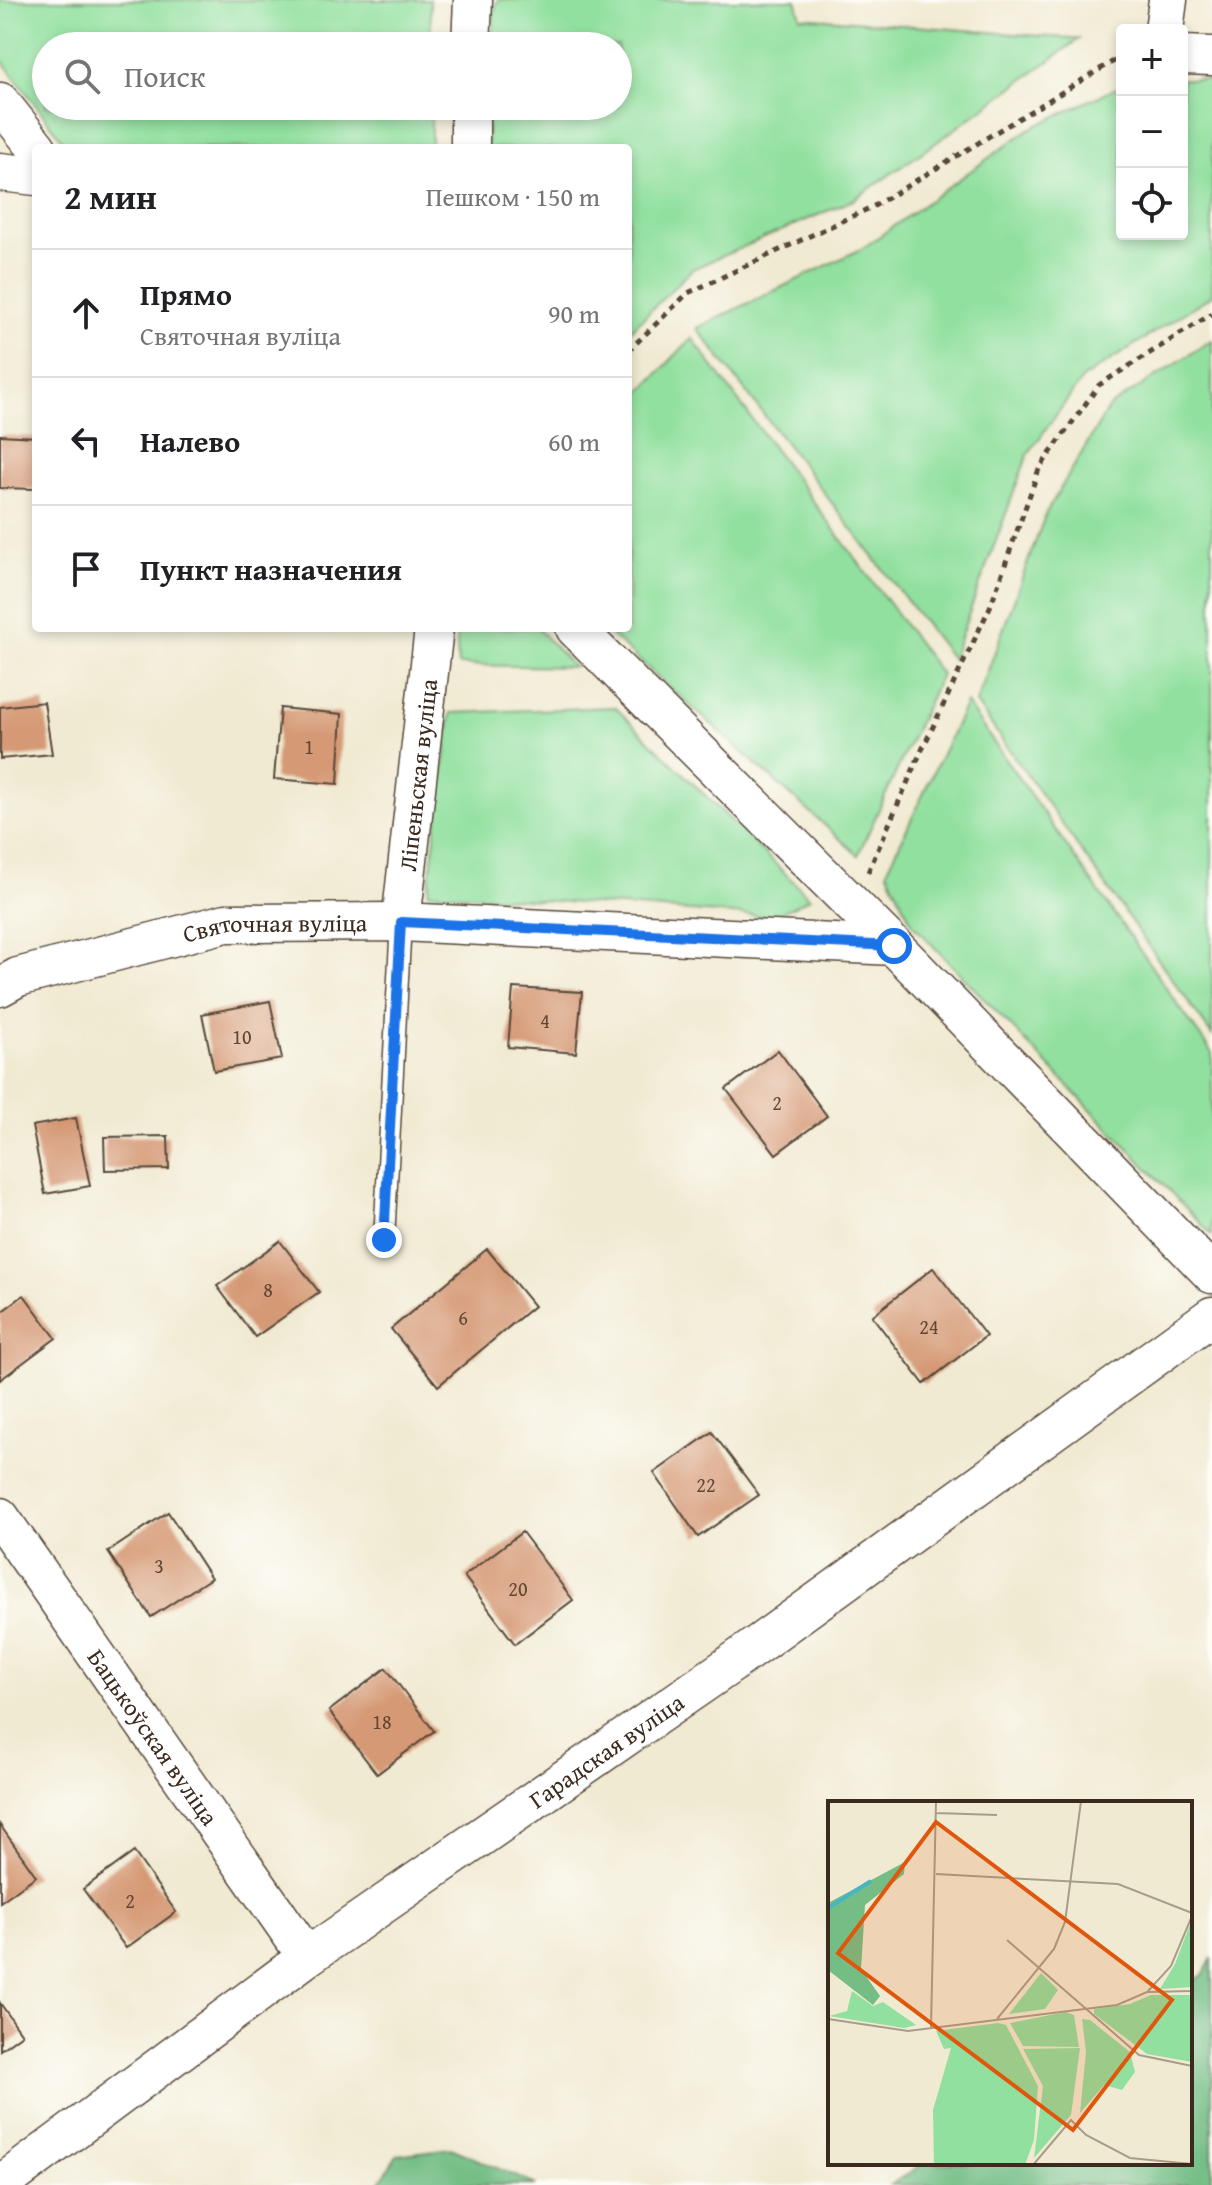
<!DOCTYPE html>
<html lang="ru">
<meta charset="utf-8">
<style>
:root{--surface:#fff;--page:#f2f2f2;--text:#202124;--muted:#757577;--line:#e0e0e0}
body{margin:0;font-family:"Gentium Book Plus",serif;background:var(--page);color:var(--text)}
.controls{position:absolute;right:24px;top:24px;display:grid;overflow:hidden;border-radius:8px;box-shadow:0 4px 12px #0003}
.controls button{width:72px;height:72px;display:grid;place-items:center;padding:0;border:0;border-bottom:2px solid var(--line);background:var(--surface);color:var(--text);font:40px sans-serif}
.stop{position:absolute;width:24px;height:24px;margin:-18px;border:6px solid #1a73e8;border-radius:50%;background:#fff}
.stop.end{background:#1a73e8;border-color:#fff;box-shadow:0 2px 8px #0008}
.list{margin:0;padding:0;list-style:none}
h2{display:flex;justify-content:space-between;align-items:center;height:104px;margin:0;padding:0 32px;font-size:34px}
h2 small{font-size:26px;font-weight:400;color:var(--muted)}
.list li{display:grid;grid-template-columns:52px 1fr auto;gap:24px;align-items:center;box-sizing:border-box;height:128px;padding:0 32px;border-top:2px solid var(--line)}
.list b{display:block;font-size:30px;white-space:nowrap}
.list p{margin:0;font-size:26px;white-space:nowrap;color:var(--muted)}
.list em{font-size:26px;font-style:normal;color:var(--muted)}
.icon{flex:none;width:44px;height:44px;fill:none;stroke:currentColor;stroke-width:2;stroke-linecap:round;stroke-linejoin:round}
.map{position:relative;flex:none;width:1212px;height:2185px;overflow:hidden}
.search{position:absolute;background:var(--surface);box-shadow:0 4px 12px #0003;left:32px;top:32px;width:600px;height:88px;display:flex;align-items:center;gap:20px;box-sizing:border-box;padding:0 28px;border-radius:44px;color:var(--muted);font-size:30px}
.panel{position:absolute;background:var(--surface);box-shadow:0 4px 12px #0003;left:32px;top:144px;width:600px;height:488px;border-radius:8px}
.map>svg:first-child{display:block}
.green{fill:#91e09f;stroke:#66855e;stroke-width:2}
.forest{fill:#74be86;stroke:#587452;stroke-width:2}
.building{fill:#d59974}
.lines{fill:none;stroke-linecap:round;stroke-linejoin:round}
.service-casing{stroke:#564739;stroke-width:23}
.minor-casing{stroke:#564739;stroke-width:41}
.path{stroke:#564739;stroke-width:5;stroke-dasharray:6 6;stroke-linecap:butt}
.service{stroke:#fff;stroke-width:20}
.minor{stroke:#fff;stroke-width:38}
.route{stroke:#1a73e8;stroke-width:10}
.labels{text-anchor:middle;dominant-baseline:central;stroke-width:8;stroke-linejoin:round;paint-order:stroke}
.number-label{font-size:20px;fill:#624634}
.street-label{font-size:24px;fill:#3b2a1e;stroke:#fdfcf7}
.inset-river{fill:none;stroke:#48b6c2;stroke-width:4}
.inset-road{fill:none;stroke:#a89d8a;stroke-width:2}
.view{fill:#df570d;fill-opacity:0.15;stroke:#df570d;stroke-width:4}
.inset-edge{fill:none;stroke:#3b2a1e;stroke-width:4}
</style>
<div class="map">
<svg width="1212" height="2185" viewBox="0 0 1212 2185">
<rect width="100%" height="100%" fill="#fdfcf7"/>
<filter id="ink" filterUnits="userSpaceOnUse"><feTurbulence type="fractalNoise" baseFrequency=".0125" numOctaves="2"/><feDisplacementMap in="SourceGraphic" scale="16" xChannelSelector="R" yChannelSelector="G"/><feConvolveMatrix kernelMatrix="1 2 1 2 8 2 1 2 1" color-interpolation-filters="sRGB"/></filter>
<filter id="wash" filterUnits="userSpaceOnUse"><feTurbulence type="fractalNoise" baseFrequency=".006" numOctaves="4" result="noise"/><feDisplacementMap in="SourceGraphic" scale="32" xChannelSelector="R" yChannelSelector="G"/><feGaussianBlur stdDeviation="1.8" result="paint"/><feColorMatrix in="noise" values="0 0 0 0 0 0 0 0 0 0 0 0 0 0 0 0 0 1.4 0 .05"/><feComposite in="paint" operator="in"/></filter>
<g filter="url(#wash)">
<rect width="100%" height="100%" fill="#f1ead2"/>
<path class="green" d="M0,0H430L431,46H46V106H431V148H74L64,142L0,58Z
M498,0H796L801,17L1079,39L937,142L853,200L692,269L628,333V148H486L489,106H618V46H492L494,10Z
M1182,79L1212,80V295L1083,378L1028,454L952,659L697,328L863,248L1029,129L1122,85V234H1182Z
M692,338L941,674L858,855L603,628H628V405Z
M1212,340V1035L976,703L1046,513L1109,407Z
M456,628H537L574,667L458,665Z
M966,703L1212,1053V1235L913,925L887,871Z
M615,707L810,898L773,917L428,892L451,713Z"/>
<path class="forest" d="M1212,1958V2185H891L924,2163H1190V1983L1203,1975Z
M451,2148L536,2185H378L397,2155Z"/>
<g id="blocks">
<path class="building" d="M0,435L36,437V489L0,488Z
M44,702L52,754L0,759V707Z
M280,708L342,714L338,784L274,779Z
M513,988L582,992L576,1053L508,1047Z
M270,1001L282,1059L214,1071L202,1014Z
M778,1050L827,1116L776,1154L726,1089Z
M76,1118L90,1186L45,1194L32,1126Z
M168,1136L169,1169L105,1170L104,1137Z
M280,1241L319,1292L255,1337L217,1286Z
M487,1249L534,1306L438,1386L391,1329Z
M933,1268L986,1336L924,1384L872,1316Z
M24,1295L56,1338L0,1380V1313Z
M712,1432L759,1495L698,1537L654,1473Z
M168,1512L211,1578L151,1617L108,1552Z
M522,1532L573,1600L515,1644L464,1576Z
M386,1668L434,1731L377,1774L329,1711Z
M0,1825L36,1876L0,1902Z
M134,1852L176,1912L126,1948L83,1889Z
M0,2003L22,2034L0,2050Z"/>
</g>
</g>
<g filter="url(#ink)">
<use href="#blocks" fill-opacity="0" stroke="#564739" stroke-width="2"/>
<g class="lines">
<g class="service-casing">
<path id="service" d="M384,1240L401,922"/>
</g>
<g class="minor-casing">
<g id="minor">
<path d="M1164,30L1168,0"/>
<path d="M471,46L473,0"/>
<path d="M1182,55L1212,56"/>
<path d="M0,102L37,148"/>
<path d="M470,148V106"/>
<path d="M0,172L36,176"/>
<path d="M575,628L894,946L1212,1274"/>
<path id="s1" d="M401,922L434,628"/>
<path id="s2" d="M0,987L18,977L226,923L401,922L894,946"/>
<path id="s3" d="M0,1517L307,1957"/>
<path id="s4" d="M0,2185L307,1957L724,1669L1212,1316"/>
</g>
</g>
<path class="path" d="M628,351L688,293L874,206L1112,62L1122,60
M868,872L920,754L990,607L1039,469L1099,385L1212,314"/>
<use href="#service" class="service"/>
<use href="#minor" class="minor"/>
</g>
</g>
<g class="lines" filter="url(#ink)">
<path class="route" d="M384,1240L401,922L894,946"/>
</g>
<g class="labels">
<g class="number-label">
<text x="309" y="746">1</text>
<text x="545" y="1020">4</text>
<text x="242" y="1036">10</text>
<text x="777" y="1102">2</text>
<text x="268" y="1289">8</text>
<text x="463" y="1317">6</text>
<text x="929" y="1326">24</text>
<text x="706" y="1484">22</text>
<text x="159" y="1565">3</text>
<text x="518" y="1588">20</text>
<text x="382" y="1721">18</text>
<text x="130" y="1900">2</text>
</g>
<g class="street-label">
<text stroke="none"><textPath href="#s1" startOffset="148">Ліпеньская вуліца</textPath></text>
<text stroke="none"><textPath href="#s2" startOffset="284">Святочная вуліца</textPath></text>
<text stroke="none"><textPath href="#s3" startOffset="268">Бацькоўская вуліца</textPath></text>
<text stroke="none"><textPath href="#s4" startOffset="746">Гарадская вуліца</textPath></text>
</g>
</g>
<g transform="translate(828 1801)">
<rect width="364" height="364" fill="#f1ead2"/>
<path d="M364,118V186L332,188L347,163ZM213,172L230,189L217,208L181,213ZM24,190L45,205L55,201L88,224L76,227L1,215L19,210ZM323,194H364V261L319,253L266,213V208L302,203ZM238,211L246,214L251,246L195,245L182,222ZM254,218L262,219L302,251L307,271L294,289L276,284L252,312L258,251ZM170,222L178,224L210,285L206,339L197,364H106L105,309L123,247L116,248L108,230ZM252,247L243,314L206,357L215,285L195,248Z" fill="#91e09f"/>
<path d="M77,61L76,73L37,104L33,168L52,195L45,204L0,169V102Z" fill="#74be86"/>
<path class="inset-river" d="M0,107L43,80"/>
<path class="inset-road" d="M108,12L169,14M108,73L290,83L364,112M179,139L311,254L364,265M320,190L343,165L364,115M0,218L80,230L289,204L319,191L364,190M169,218L226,148L237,121L253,0M103,226L108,0M205,364L243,319L258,334L302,357L364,363"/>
<path class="view" d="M108,21L344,199L245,329L10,152Z"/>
<rect width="364" height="364" class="inset-edge"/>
</g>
</svg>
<div class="controls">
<button>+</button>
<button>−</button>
<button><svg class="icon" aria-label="locate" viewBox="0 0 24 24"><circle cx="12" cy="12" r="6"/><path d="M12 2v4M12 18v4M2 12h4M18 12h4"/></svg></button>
</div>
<div class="stop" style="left:894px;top:946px"></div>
<div class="stop end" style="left:384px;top:1240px"></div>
<div class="search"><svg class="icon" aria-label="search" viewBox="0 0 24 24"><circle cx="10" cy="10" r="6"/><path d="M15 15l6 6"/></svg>Поиск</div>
<section class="panel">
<h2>2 мин<small>Пешком · 150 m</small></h2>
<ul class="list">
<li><svg class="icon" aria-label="ahead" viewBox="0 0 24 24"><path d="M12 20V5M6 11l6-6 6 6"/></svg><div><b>Прямо</b><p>Святочная вуліца</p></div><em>90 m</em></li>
<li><svg class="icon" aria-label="left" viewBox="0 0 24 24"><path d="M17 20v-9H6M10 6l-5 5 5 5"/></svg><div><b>Налево</b></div><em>60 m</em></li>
<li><svg class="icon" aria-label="arrive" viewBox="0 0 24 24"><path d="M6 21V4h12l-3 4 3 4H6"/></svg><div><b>Пункт назначения</b></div></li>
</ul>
</section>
</div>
